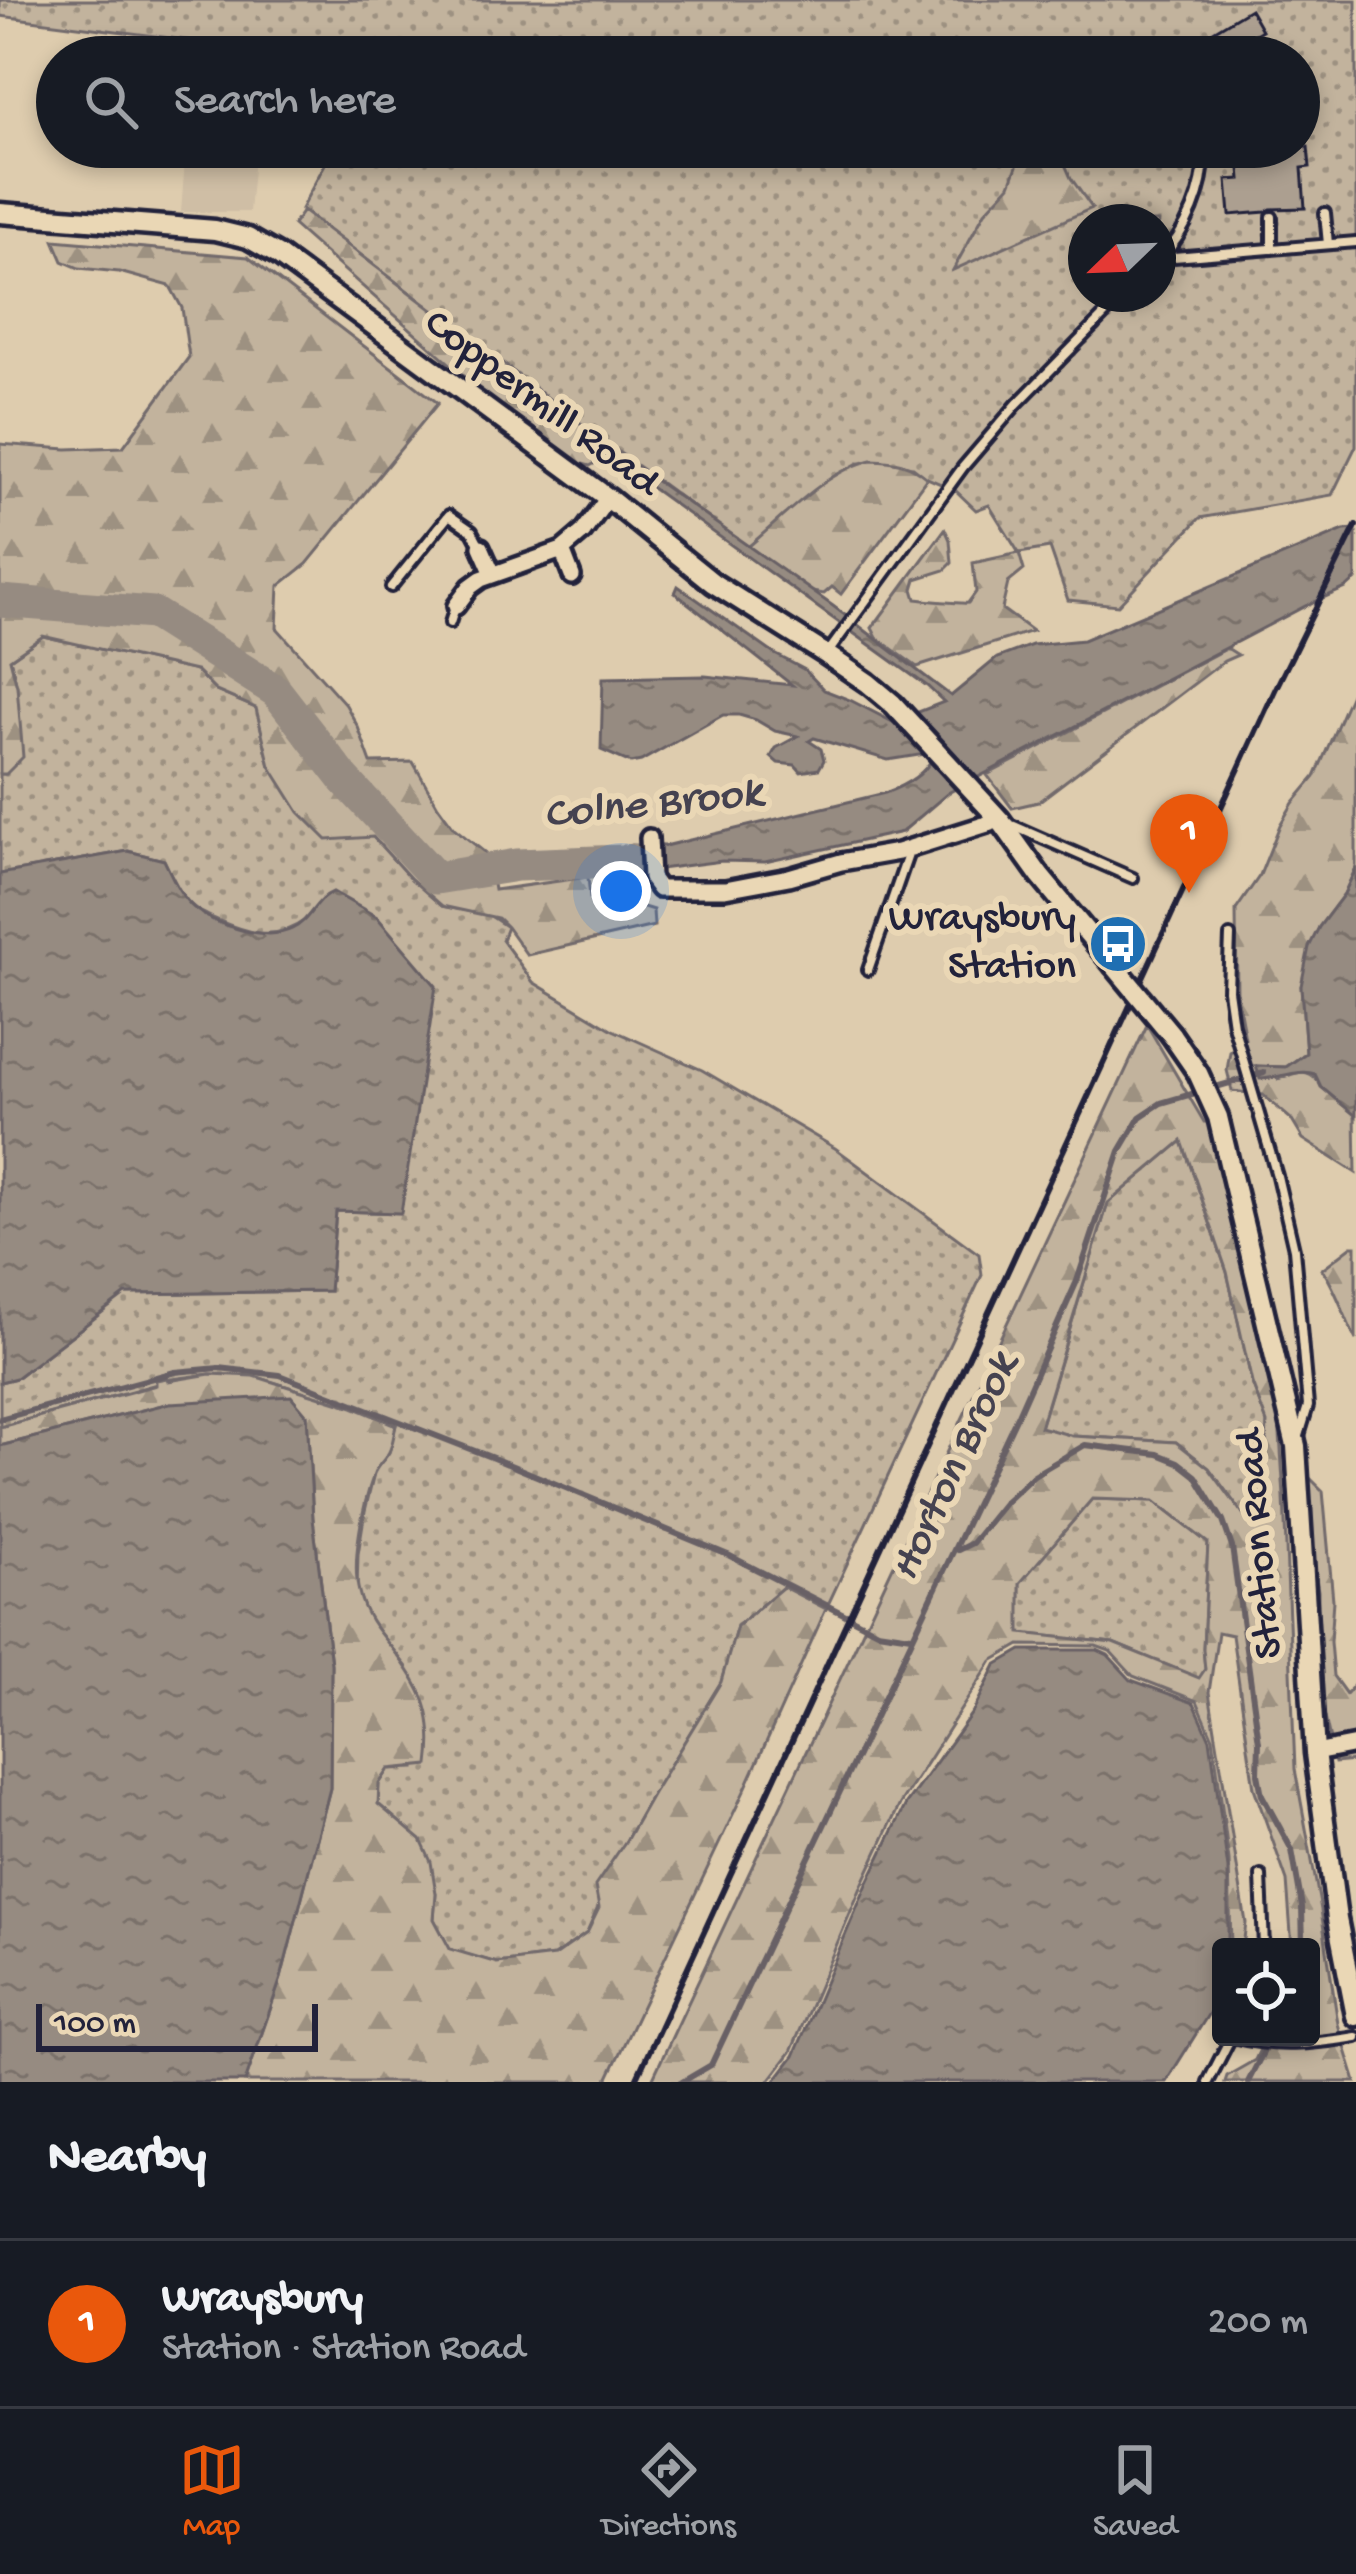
<!DOCTYPE html>
<meta charset="utf-8">
<style>
:root{--surface:#171b24;--page:#242831;--text:#f1f3f6;--muted:#9ea1a6;--line:#363941;--accent:#ea580c}
body{margin:0;font-family:"Gochi Hand",sans-serif;background:var(--page);color:var(--text)}
.controls{position:absolute;right:36px;bottom:36px;display:grid;overflow:hidden;border-radius:12px;box-shadow:0 6px 18px #0003}
.controls button{width:108px;height:108px;display:grid;place-items:center;padding:0;border:0;border-bottom:3px solid var(--line);background:var(--surface);color:var(--text);font:60px sans-serif}
.compass{position:absolute;left:1068px;top:204px;width:108px;height:108px;border-radius:50%;background:var(--surface);box-shadow:0 6px 18px #0003;rotate:247deg}
.scale{position:absolute;left:36px;bottom:30px;width:282px;box-sizing:border-box;padding-left:12px;border:6px solid #22223b;border-top:0;font-size:33px;line-height:42px;white-space:nowrap;color:#22223b;-webkit-text-stroke:9px #ead7b5;paint-order:stroke}
.you{position:absolute;left:621px;top:891px;width:42px;height:42px;margin:-30px;border:9px solid #fff;border-radius:50%;background:#1a73e8;box-shadow:0 0 0 18px #1a73e833}
.badge{display:grid;place-items:center;width:78px;height:78px;border-radius:50%;background:var(--accent);color:#fff;font-size:39px;font-weight:700}
.pin{position:absolute;translate:-50% -99px;filter:drop-shadow(0 3px 6px #0008)}
.pin::after{content:'';position:absolute;top:63px;width:42px;height:36px;background:inherit;clip-path:polygon(0 0,100% 0,50% 100%)}
.list{margin:0;padding:0;list-style:none}
h2{display:flex;justify-content:space-between;align-items:center;height:156px;margin:0;padding:0 48px;font-size:51px}
h2 small{font-size:39px;font-weight:400;color:var(--muted)}
.list li{display:grid;grid-template-columns:78px 1fr auto;gap:36px;align-items:center;box-sizing:border-box;height:168px;padding:0 48px;border-top:3px solid var(--line)}
.list b{display:block;font-size:45px;white-space:nowrap}
.list p{margin:0;font-size:39px;white-space:nowrap;color:var(--muted)}
.list em{font-size:39px;font-style:normal;color:var(--muted)}
.icon{flex:none;width:66px;height:66px;fill:none;stroke:currentColor;stroke-width:2;stroke-linecap:round;stroke-linejoin:round}
.map{position:relative;flex:none;width:1356px;height:2082px;overflow:hidden}
.search{position:absolute;background:var(--surface);box-shadow:0 6px 18px #0003;left:36px;right:36px;top:36px;height:132px;display:flex;align-items:center;gap:30px;box-sizing:border-box;padding:0 42px;border-radius:66px;color:var(--muted);font-size:45px}
.sheet{height:324px;background:var(--surface)}
nav{display:flex;justify-content:space-around;align-items:center;box-sizing:border-box;height:168px;border-top:3px solid var(--line);background:var(--surface);font-size:33px;color:var(--muted)}
nav a{display:grid;justify-items:center;gap:6px}
nav .on{color:var(--accent)}
.map>svg:first-child{display:block}
.built{fill:#cfbea5}
.grass{fill:url(#grass-dots);stroke:#726a6c;stroke-width:3;fill-rule:evenodd}
.forest{fill:url(#forest-firs);stroke:#726a6c;stroke-width:3;fill-rule:evenodd}
.water{fill:url(#water-ripples);stroke:#686165;stroke-width:3}
.lines{fill:none;stroke-linecap:round;stroke-linejoin:round}
.stream{stroke:#686165;stroke-width:6}
.river{stroke:#968b81;stroke-width:33}
.building{fill:#ac9f90;stroke:#22223b;stroke-width:3}
.service-casing{stroke:#22223b;stroke-width:16}
.minor-casing{stroke:#22223b;stroke-width:24}
.tertiary-casing{stroke:#22223b;stroke-width:27}
.service{stroke:#ead7b5;stroke-width:8}
.minor{stroke:#ead7b5;stroke-width:15}
.tertiary{stroke:#ead7b5;stroke-width:18}
.rail{stroke:#22223b;stroke-width:6}
.tertiary-bridge-casing{stroke:#22223b;stroke-width:27;stroke-linecap:butt}
.tertiary-bridge{stroke:#ead7b5;stroke-width:18}
.labels{text-anchor:middle;dominant-baseline:central;stroke-width:12;stroke-linejoin:round;paint-order:stroke}
.street-label{font-size:42px;fill:#22223b;stroke:#ead7b5}
.poi-label{font-size:42px;fill:#22223b;stroke:#ead7b5;text-anchor:end}
.water-label{font-size:45px;font-style:italic;fill:#454250;stroke:#ead7b5}
</style>
<div class="map">
<svg width="1356" height="2082" viewBox="0 0 1356 2082">
<defs>
<pattern id="grass-dots" width="8" height="8" patternUnits="userSpaceOnUse" patternTransform="scale(3)"><rect width="8" height="8" fill="#c2b39d"/><path d="M2 2h.1M6 6h.1" fill="none" stroke="#9d9181" stroke-width="1.8" stroke-linecap="round"/></pattern>
<pattern id="forest-firs" width="22" height="20" patternUnits="userSpaceOnUse" patternTransform="scale(3)"><rect width="22" height="20" fill="#c2b39d"/><path d="M5 1l3.5 6h-7zM16 11l3.5 6h-7z" fill="#9d9181"/></pattern>
<pattern id="water-ripples" width="26" height="14" patternUnits="userSpaceOnUse" patternTransform="scale(3)"><rect width="26" height="14" fill="#968b81"/><path d="M2 4q2-2 4 0t4 0M15 11q2-2 4 0t4 0" fill="none" stroke="#7a716b"/></pattern>
</defs>
<rect width="100%" height="100%" fill="#deccae"/>
<filter id="ink" filterUnits="userSpaceOnUse"><feTurbulence type="fractalNoise" baseFrequency=".00833" numOctaves="2"/><feDisplacementMap in="SourceGraphic" scale="24" xChannelSelector="R" yChannelSelector="G"/><feConvolveMatrix kernelMatrix="1 2 1 2 8 2 1 2 1" color-interpolation-filters="sRGB"/></filter>
<g filter="url(#ink)">
<path class="built" d="M186,147H255L249,212H181Z"/>
<path class="grass" d="M0,0H1356V446L1332,495L1200,518L1118,605L1068,600L1050,548L1019,553L989,505L976,510L955,490L927,478L913,467L858,463L829,480L748,547L617,451L301,209L334,147H1299V57H273L248,48L0,16ZM1086,222H1158V294H1086Z
M43,636L196,671L216,691L256,708L270,766L373,837L411,879L442,906L489,915L507,927L502,940L533,982L613,1030L702,1070L835,1148L979,1254L982,1275L826,1609L783,1587L737,1626L721,1682L653,1793L627,1839L587,1933L554,1956L497,1963L450,1950L434,1919L436,1893L421,1841L378,1804L379,1784L389,1769L415,1768L407,1667L368,1619L357,1589L358,1554L365,1511L375,1470L389,1452L396,1425L353,1407L254,1376L210,1374L156,1381L157,1384L0,1427V1382L16,1378L125,1294L329,1291L336,1211L400,1213L305,920C275,943 244,932 213,918C207,915 201,913 196,909C181,898 172,877 164,860L128,851L0,874V774H6L17,686L10,659Z
M1182,1141L1227,1272L1252,1383L1267,1423L1265,1470L1250,1525L1209,1468L1176,1442L1073,1436L1040,1428L1108,1203Z
M1092,1499L1154,1501L1208,1543L1203,1648L1205,1669L1200,1679L1113,1643L1019,1633L1020,1582Z"/>
<path class="forest" d="M1024,147L1060,153L1071,178L1092,208L953,270L985,212L1010,185Z
M303,211L617,451L590,466L568,460L480,390L293,225Z
M54,240L248,257L438,403L307,564L279,586L277,628L346,705L358,727L371,763L413,762L438,806L454,828L488,855L494,890L588,877L590,898L632,899L640,906L653,910L654,926L527,955L507,927L498,918L442,906L411,879L373,837L327,840L299,812L270,766L256,708L216,691L196,671L43,636L10,659L17,686L23,757L6,774H0V444L67,449L123,447L189,357L182,308L170,286L119,272L79,268L63,261Z
M872,460C895,461 909,463 927,478L841,594L832,587L824,594L812,592L748,547C785,516 825,471 872,460Z
M945,529L950,540L952,563L945,570L916,579L913,589L916,599C923,600 962,604 968,603L976,592L973,563L1019,553L1024,570L1008,583L1002,609L1032,631L917,667L877,638L872,628Z
M1227,648L1238,655L1224,661L1038,802L1012,808L987,775Z
M1356,682V868L1344,894L1319,927L1301,986L1306,1053L1286,1067L1257,1066L1278,1079C1310,1068 1308,1069 1330,1094C1337,1102 1346,1107 1355,1113L1356,1173L1303,1139L1291,1119L1263,1095L1232,1091L1227,1070L1230,1052L1245,1039L1237,996L1236,910L1260,875L1280,825L1293,803L1315,777Z
M1147,1025L1204,1122H1210L1277,1387L1284,1497L1295,1769L1321,1910L1338,2024L1356,2082H1225L1227,2076L1255,2060L1266,2037H1311V1947H1292L1287,1881L1254,1788L1232,1635L1218,1632L1209,1692L1246,1923L1243,1947H1231L1229,1861L1213,1738L1197,1701L1133,1676L1110,1651L1096,1646L1020,1645L992,1661L900,1804L862,1885L791,2052L768,2082H651ZM1182,1141L1227,1272L1252,1383L1267,1423L1265,1470L1250,1524L1209,1468L1176,1442L1073,1436L1040,1427L1108,1203ZM1092,1499L1154,1501L1208,1543L1203,1649L1205,1669L1199,1678L1113,1643L1020,1633V1583Z
M1352,1246H1356V1340C1345,1318 1336,1288 1322,1269Z
M210,1374L254,1376L353,1407L396,1425C394,1433 393,1444 389,1452C385,1460 377,1465 374,1474C363,1504 351,1562 359,1592C364,1615 377,1630 391,1647C423,1687 436,1714 429,1765L389,1769L379,1784L378,1804L421,1840L431,1862L436,1893L434,1919L450,1949L497,1963L554,1956L587,1933L599,1908L595,1886L627,1839L653,1793L721,1682L737,1626L783,1587L826,1609L746,1787L606,2082H245L281,1978L330,1788L331,1664L313,1519L307,1415L170,1403L0,1446V1427L156,1385V1380L167,1378L168,1381Z
M1309,1477L1323,1491L1333,1600L1330,1642L1333,1676L1346,1694L1356,1683V1761L1335,1763L1318,1685V1591L1305,1503Z"/>
<path class="water" d="M624,458L833,606L951,696L997,658L1032,645L1083,640L1344,530L1356,529V579L1346,588L1311,603L948,793L902,832L765,862L722,861L612,875L606,852L632,845L665,846L885,793C904,786 924,776 933,757L925,754L888,760L814,738L809,741L821,749L824,760L819,769L801,772L795,765L778,763L771,757L776,748L798,736L775,731L756,720L739,715H723L641,761L631,763L601,750L603,678L705,676L792,685L675,593L678,586L773,653L805,670L824,690L850,700L893,722L944,702L927,686L620,465Z
M128,851L164,860C172,876 180,896 194,908C216,926 266,942 292,929C310,921 315,899 333,892L377,917L436,986L401,1213L336,1211L329,1291L126,1294L16,1378L0,1382V874Z
M1356,868V1116L1321,1087L1315,1074C1298,1068 1279,1079 1260,1079L1256,1066L1286,1067L1306,1053L1301,986L1309,947L1319,927L1344,894Z
M291,1396L307,1415L313,1519L331,1664L330,1788L281,1978L245,2082H0V1446L170,1403Z
M1022,1650H1097L1108,1655L1131,1680L1194,1703L1210,1739L1228,1869V1947H1221V1981L1216,2002L1166,2082H774L794,2056L867,1884L906,1804L974,1710L996,1665Z"/>
<g class="lines">
<path class="stream" d="M0,1419L175,1372L219,1368L280,1375L493,1458L728,1555L877,1631L911,1636
M958,1550L972,1543L1005,1502L1034,1475L1085,1445L1158,1454L1178,1462L1196,1476L1223,1521L1232,1547L1259,1742L1258,1774L1262,1795L1292,1850L1302,1907L1303,1947
M682,2082L711,2065L1018,1414L1077,1281L1120,1151L1140,1117L1161,1103L1264,1073
M1248,2082L1271,2037"/>
<path class="river" d="M0,601L153,613L276,691L345,780L436,878L517,865L649,860"/>
</g>
<path class="building" d="M1250,9L1262,30L1217,57L1205,36Z
M1238,147H1308L1310,167L1302,168L1305,208L1271,209L1266,212L1230,215L1227,180L1241,179Z"/>
<g class="lines">
<g class="service-casing">
<path id="service" d="M1173,43L1180,57
M1325,213L1328,244
M1272,249V217
M1162,258L1356,242
M1158,262C1187,232 1206,189 1204,147
M391,587L449,515L472,531L480,546
M450,623L455,607
M827,654L963,467L1017,404L1125,294
M1007,823L1133,878
M1230,936L1228,990L1233,1025L1277,1176L1294,1249L1308,1406L1298,1439
M868,970L909,852
M1261,1876L1264,1947
M1232,2037C1276,2048 1312,2044 1356,2037
M1208,2082L1231,2037"/>
</g>
<g class="minor-casing">
<path id="minor" d="M481,547L493,574
M562,550L572,576
M456,606L470,587L481,579L562,550L583,532L608,498
M649,838L651,878L659,889H725L789,877L841,862L898,852L1000,820
M1315,1753L1356,1745"/>
</g>
<g class="tertiary-casing">
<path id="tertiary" d="M0,213L215,230L248,238L278,255L608,498L713,583L827,655L868,683L893,704L1000,820L1040,876L1113,964
M1171,1034L1198,1073L1218,1117L1296,1446L1315,1753L1337,1919L1356,2016"/>
</g>
<use href="#service" class="service"/>
<use href="#minor" class="minor"/>
<use href="#tertiary" class="tertiary"/>
<path class="rail" d="M635,2082L1275,690L1356,526"/>
<g class="tertiary-bridge-casing">
<path id="tertiary-bridge" d="M1113,964L1171,1034"/>
</g>
<use href="#tertiary-bridge" class="tertiary-bridge"/>
</g>
</g>
<defs>
<g id="bus-disc" transform="scale(3)"><circle r="9.5" fill="#1f6fb2" stroke="#ead7b5"/><path d="M-5-6H5V4H4V6H2V4H-2V6H-4V4H-5ZM-3.5-4V0h7V-4ZM-3.5 1.2v1.5H-2V1.2ZM2 1.2v1.5H3.5V1.2Z" fill="#fff"/></g>
</defs>
<g fill-rule="evenodd">
<use href="#bus-disc" x="1118" y="944"/>
</g>
<g class="labels">
<g class="street-label">
<text transform="translate(540 405) rotate(37)">Coppermill Road</text>
<text transform="translate(1262 1544) rotate(-95)">Station Road</text>
</g>
<g class="poi-label">
<text x="1076" y="920">Wraysbury<tspan x="1076" dy="48">Station</tspan></text>
</g>
<g class="water-label">
<text transform="translate(653 806) rotate(-6)">Colne Brook</text>
<text transform="translate(956 1468) rotate(-65)">Horton Brook</text>
</g>
</g>
</svg>
<div class="controls">
<button><svg class="icon" aria-label="locate" viewBox="0 0 24 24"><circle cx="12" cy="12" r="6"/><path d="M12 2v4M12 18v4M2 12h4M18 12h4"/></svg></button>
</div>
<svg class="compass" viewBox="-18 -18 36 36"><path d="M0-13l5 13h-10z" fill="#e53935"/><path d="M0 13l5-13h-10z" fill="#9ea1a6"/></svg>
<div class="scale">100 m</div>
<div class="you"></div>
<div class="pin badge" style="left:1189px;top:893px">1</div>
<div class="search"><svg class="icon" aria-label="search" viewBox="0 0 24 24"><circle cx="10" cy="10" r="6"/><path d="M15 15l6 6"/></svg>Search here</div>
</div>
<section class="sheet">
<h2>Nearby<small></small></h2>
<ul class="list">
<li><span class="badge">1</span><div><b>Wraysbury</b><p>Station · Station Road</p></div><em>200 m</em></li>
</ul>
</section>
<nav>
<a class="on"><svg class="icon" aria-label="map" viewBox="0 0 24 24"><path d="M3 6l6-2 6 2 6-2v14l-6 2-6-2-6 2zM9 4v14M15 6v14"/></svg>Map</a>
<a><svg class="icon" aria-label="directions" viewBox="0 0 24 24"><path d="M12 3l9 9-9 9-9-9zM9 14v-3h6M13 9l2 2-2 2"/></svg>Directions</a>
<a><svg class="icon" aria-label="saved" viewBox="0 0 24 24"><path d="M7 4h10v16l-5-4-5 4z"/></svg>Saved</a>
</nav>
